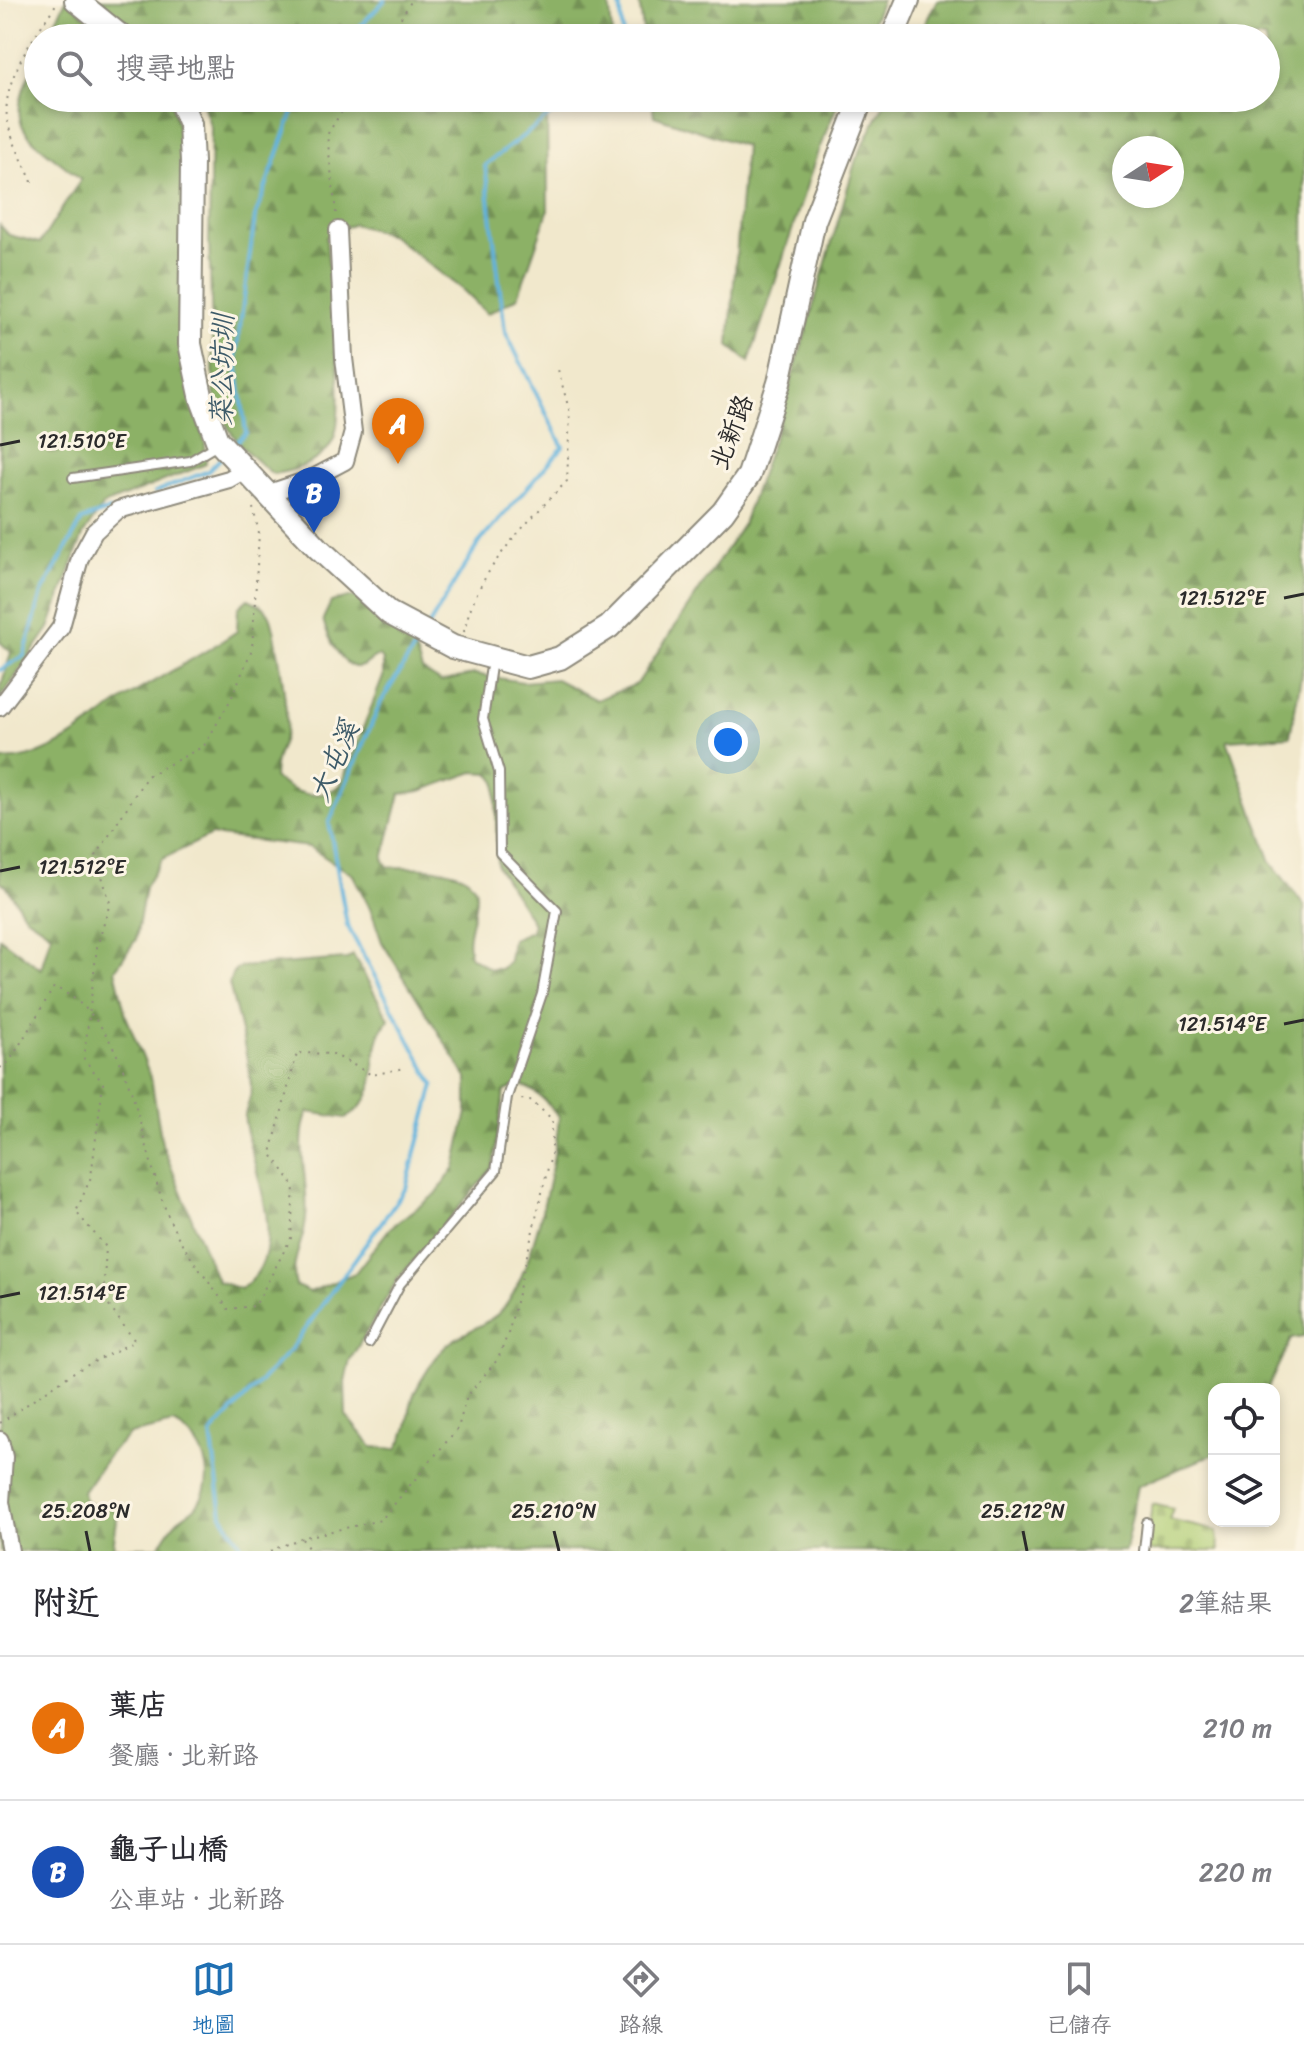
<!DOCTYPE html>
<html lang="zh-TW">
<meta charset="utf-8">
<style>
:root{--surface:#fff;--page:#f2f2f3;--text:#2b2b33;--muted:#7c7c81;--line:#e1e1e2;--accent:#1f6fb2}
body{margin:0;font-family:Sriracha,"LXGW WenKai TC",sans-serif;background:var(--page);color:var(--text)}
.controls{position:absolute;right:24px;bottom:24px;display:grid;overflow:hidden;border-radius:16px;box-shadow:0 4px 12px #0003}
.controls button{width:72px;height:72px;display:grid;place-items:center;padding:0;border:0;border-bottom:2px solid var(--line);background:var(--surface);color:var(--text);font:40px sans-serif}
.compass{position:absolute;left:1112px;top:136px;width:72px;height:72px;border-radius:50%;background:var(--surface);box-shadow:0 4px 12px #0003;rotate:78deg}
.you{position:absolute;left:728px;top:742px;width:28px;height:28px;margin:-20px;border:6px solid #fff;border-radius:50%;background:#1a73e8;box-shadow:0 0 0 12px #1a73e833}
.badge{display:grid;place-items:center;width:52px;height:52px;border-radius:50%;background:var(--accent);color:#fff;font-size:26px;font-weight:700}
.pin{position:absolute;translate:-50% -66px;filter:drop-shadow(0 2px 4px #0008)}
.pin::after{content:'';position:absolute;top:42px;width:28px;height:24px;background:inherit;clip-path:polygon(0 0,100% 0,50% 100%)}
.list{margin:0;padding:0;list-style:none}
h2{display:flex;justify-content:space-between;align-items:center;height:104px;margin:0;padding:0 32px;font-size:34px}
h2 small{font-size:26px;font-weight:400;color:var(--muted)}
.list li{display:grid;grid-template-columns:52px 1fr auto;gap:24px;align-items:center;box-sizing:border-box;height:144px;padding:0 32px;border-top:2px solid var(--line)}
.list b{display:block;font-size:30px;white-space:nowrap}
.list p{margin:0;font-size:26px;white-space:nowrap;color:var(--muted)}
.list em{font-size:26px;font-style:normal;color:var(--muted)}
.icon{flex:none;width:44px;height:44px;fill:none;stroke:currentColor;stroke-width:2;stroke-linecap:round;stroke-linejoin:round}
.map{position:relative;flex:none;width:1304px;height:1551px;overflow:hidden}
.search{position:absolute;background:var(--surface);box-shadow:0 4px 12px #0003;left:24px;right:24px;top:24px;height:88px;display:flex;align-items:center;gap:20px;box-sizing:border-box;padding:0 28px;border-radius:44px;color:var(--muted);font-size:30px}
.sheet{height:392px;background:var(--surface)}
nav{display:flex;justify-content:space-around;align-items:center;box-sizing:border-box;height:112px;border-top:2px solid var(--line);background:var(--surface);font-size:22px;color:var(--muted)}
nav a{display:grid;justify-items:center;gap:4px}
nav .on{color:var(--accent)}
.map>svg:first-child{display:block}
.forest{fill:url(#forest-firs);stroke:#5c6e48;stroke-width:2;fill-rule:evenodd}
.cemetery{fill:url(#cemetery-stones);stroke:#6e7c50;stroke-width:2}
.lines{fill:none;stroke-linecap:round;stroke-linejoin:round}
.stream{stroke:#62b3dd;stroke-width:4}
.service-casing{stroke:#8e8a7c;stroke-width:12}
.minor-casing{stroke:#8e8a7c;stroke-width:20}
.secondary-casing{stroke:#8e8a7c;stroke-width:26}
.path{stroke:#8e8a7c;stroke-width:2;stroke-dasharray:2 6;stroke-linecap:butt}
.service{stroke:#fff;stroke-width:8}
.minor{stroke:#fff;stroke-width:16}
.secondary{stroke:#fff;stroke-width:22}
.ticks{fill:none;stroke:#2b2b2b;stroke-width:3}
.labels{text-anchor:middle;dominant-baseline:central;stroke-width:6;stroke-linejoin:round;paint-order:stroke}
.street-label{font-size:26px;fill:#2b2b2b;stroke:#fcf5e5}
.water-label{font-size:28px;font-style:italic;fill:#3e5b69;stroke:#fcf5e5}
.ticks-label{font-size:20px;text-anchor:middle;fill:#2b2b2b;stroke:#fcf5e5;stroke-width:6;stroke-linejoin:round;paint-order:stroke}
</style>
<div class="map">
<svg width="1304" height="1551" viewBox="0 0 1304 1551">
<defs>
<pattern id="forest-firs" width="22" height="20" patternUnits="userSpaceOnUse" patternTransform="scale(2)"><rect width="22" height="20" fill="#8cb166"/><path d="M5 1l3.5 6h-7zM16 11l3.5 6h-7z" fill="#739054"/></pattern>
<pattern id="cemetery-stones" width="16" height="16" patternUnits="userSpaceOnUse" patternTransform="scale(2)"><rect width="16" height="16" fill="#b0ce75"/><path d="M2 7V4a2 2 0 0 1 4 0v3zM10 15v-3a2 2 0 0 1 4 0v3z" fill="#98b165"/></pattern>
</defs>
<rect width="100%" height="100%" fill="#fcf5e5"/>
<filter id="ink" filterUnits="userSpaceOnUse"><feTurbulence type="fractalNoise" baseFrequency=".0125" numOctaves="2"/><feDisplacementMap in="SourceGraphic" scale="16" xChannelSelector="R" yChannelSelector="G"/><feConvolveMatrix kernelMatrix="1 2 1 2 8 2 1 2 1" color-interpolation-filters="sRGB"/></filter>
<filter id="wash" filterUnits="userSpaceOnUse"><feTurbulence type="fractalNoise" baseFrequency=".006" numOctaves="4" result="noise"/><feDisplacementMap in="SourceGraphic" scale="32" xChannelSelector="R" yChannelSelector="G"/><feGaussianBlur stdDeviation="1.8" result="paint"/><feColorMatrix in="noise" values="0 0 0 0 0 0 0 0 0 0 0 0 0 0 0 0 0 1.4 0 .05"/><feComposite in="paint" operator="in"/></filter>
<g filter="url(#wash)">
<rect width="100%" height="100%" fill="#f1e8cc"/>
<path class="forest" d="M66,0L111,38H47Z
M100,0H609L612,34L610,38H147Z
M639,0H882L866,38H644Z
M937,0H1304V661L1290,736L1227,740L1271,862L1304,905V1337L1291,1339L1267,1389H1214V1454L1138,1486L1125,1551H0V938L41,969L51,934L25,916L6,885L0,882V760C55,760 87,723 131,695C166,673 203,655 237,631L238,608L248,599C257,603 267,607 271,618C276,633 289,715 286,730C282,749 274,756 274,778C295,794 319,803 341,784L383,677V660L379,656C371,658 369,664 362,666C343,674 326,632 323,619L331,602L348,597L362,598L409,633L422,670L441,682L474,674L523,682L556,679L596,700L637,684L743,524L781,417L856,159L887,98H1266V38H917ZM1124,148H1172V196H1124ZM474,772L489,773L496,782L497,866L533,923L531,931L512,939L509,961L501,969H490L470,956C464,934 476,917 476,895C476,863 410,868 388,867L383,859L400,794L420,791ZM211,835L309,847L353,875L371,910L382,942L467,1078V1112L455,1167L436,1194L390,1228L355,1273L310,1292L296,1286C289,1261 304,1243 306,1219C310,1185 294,1142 308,1112L346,1118C391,1091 360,1056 389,1019L353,955L347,959L241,967L233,972L229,983C237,1017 248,1052 251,1086C253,1098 243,1110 245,1122C252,1171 295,1255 240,1289L217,1281L162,1144L151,1078L126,1016L115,970L136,939L145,887L162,859ZM517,1085C536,1088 548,1103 559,1117C555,1163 532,1276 502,1310C486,1327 460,1332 446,1346C435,1357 422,1378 415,1392C406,1412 413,1424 397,1449L372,1447L346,1416L345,1381L350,1360L397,1280L493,1167L504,1092ZM174,1424C203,1439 218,1477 197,1505C192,1512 183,1515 177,1521C170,1528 164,1539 159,1547H113L117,1520L114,1508L85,1502L83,1492L111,1452L130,1434Z
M38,56V98H169L181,134L194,407L205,443L206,464L103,505L83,535L49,628L0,699C0,681 7,669 11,652L0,642V225L9,235L40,243L81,179C23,131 0,132 38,56Z
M201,98H547L548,211L518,297L487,314L464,291L391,235L353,224L326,237C329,278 347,406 334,438C325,461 295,471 273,474C244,452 222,429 214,392L209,240L211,128Z
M652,98H840L817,154L749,362L729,346L745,146L654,116Z"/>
<path class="cemetery" d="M1152,1504L1173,1509L1169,1520L1217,1531L1219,1551H1146Z"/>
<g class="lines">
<path class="stream" d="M620,0L623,38
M349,38L385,0
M233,446L246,433L236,355L255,217L298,98
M155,492L208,471L224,455
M428,627L478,544L563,447L505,331L485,165L573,98
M0,670L24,656L42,593L82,520L110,510
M245,1551L222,1515L211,1434L290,1350L406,1188L434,1085L347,925L329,823L381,702L421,638"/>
</g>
</g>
<g filter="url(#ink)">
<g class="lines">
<g class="service-casing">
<path id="service" d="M73,478L190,461L219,444
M369,1343L400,1284L496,1171L507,1097L542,994L557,911L500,853L499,772L483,719L492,660
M1144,1551L1147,1523"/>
</g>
<g class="minor-casing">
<path id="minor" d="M266,494L311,479L345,461L353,432L344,358L338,230
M0,707L61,627L80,558L94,532L118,510L229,479L243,471
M0,1440L4,1457L1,1502L10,1551"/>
</g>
<g class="secondary-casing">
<path id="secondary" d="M76,0L123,38
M892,38L908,0
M179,98L190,124L192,162L190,344L202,400L217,440L318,548L389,613L453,647L528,667L560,658L609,627L723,512L749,475L779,383L814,221L862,98"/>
</g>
<path class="path" d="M388,38L412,0
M32,182C24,162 10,139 7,118C2,77 37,34 58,1
M336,213L327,135L350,98
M464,632C476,570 526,524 567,481L570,413L557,366
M0,1068L10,1061L54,987C138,1024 138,1155 173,1227C187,1256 210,1282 228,1309L255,1306L291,1238L294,1186L271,1153L297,1053L333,1054L372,1075L404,1068
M0,1423L74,1372L135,1341L103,1298L106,1247L76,1212L91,1177L103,1083L84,1059L97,947L110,903L96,856L147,776L204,746L231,699L252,649L259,533L253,508
M302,1539L310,1551
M270,1551L301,1538L381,1520L458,1428L467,1396L498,1359L509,1331L552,1151V1119L530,1100L520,1099"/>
<use href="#service" class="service"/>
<use href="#minor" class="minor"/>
<use href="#secondary" class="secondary"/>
</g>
</g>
<path class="ticks" d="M0,445L20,441M1284,598L1304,594M0,871L20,867M1284,1024L1304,1020M0,1297L20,1293M86,1531L90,1551M554,1531L559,1551M1023,1531L1027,1551"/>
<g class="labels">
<g class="street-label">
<text transform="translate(731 432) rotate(-69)">北新路</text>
</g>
<g class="water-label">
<text transform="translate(222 370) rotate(-89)">菜公坑圳</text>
<text transform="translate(334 761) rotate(-67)">大屯溪</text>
</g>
</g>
<g class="ticks-label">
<text x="82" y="448">121.510°E</text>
<text x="1222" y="605">121.512°E</text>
<text x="82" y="874">121.512°E</text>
<text x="1222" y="1031">121.514°E</text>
<text x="82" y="1300">121.514°E</text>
<text x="86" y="1518">25.208°N</text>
<text x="554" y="1518">25.210°N</text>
<text x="1023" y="1518">25.212°N</text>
</g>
</svg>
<div class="controls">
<button><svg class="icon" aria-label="locate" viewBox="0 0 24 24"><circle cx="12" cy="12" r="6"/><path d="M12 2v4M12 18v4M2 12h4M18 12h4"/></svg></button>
<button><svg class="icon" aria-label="layers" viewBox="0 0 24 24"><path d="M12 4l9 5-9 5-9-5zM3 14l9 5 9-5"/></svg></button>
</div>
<svg class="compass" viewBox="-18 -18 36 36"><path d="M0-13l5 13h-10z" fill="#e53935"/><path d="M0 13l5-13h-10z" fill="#7c7c81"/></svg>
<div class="you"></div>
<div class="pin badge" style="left:398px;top:464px;background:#e8710a">A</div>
<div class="pin badge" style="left:314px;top:533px;background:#1a4fb4">B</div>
<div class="search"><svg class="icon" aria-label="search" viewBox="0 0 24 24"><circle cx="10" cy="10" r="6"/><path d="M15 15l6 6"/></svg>搜尋地點</div>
</div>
<section class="sheet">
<h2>附近<small>2筆結果</small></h2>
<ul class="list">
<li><span class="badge" style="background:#e8710a">A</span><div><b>葉店</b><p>餐廳 · 北新路</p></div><em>210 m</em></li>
<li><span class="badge" style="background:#1a4fb4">B</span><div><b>龜子山橋</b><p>公車站 · 北新路</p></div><em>220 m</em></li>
</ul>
</section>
<nav>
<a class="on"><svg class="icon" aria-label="map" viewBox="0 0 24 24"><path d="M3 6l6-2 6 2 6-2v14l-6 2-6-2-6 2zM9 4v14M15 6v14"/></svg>地圖</a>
<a><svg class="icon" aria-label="directions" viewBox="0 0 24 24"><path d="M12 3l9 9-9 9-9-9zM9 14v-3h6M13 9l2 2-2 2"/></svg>路線</a>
<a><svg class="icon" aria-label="saved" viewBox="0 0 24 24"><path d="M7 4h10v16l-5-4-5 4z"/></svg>已儲存</a>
</nav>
